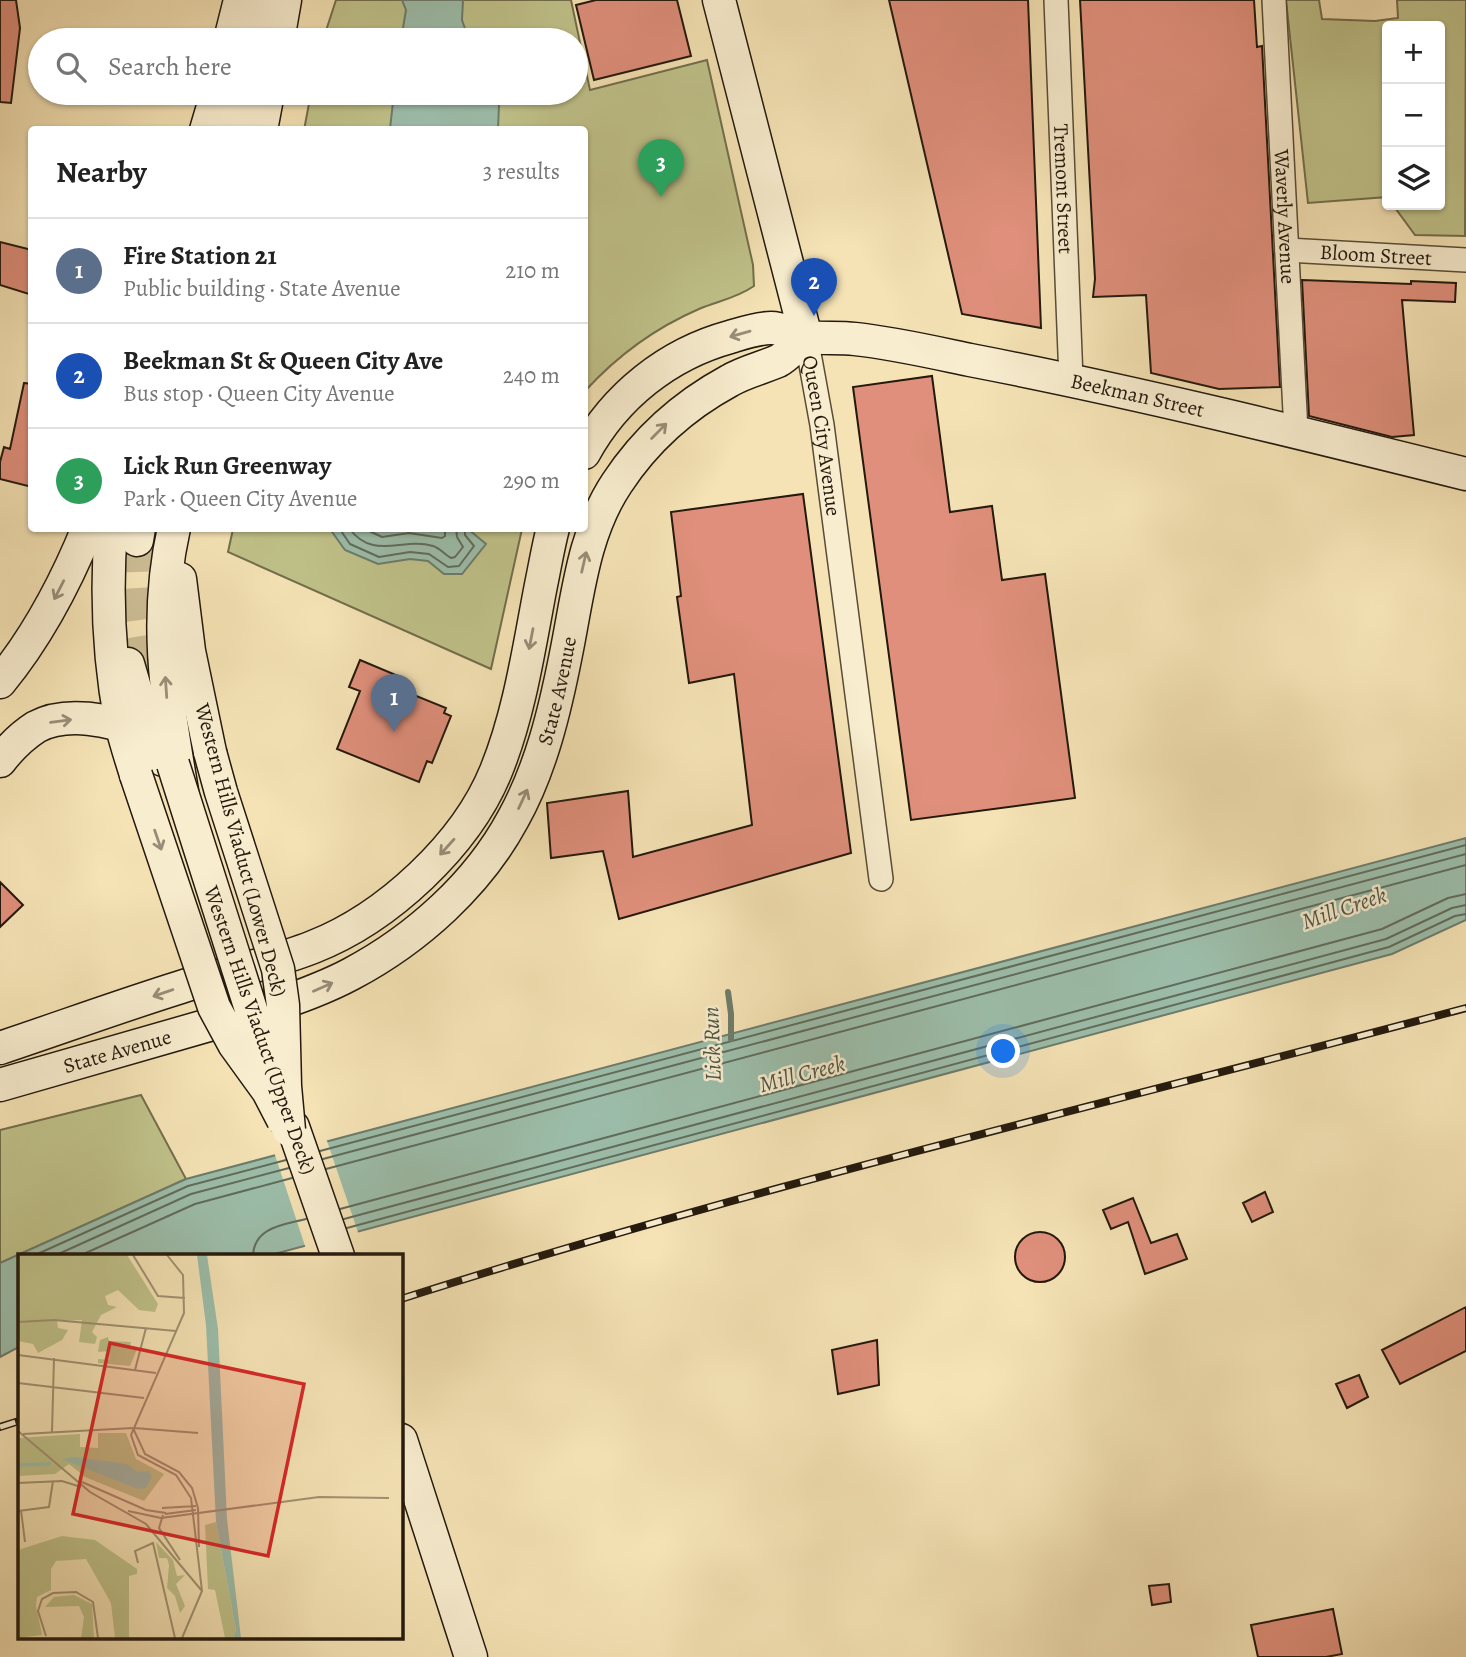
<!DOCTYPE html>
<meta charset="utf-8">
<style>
:root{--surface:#fff;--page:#f2f2f2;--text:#222;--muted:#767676;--line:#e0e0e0;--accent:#8f2418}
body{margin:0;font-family:Alegreya,serif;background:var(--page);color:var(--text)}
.controls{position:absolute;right:21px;top:21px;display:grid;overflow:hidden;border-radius:7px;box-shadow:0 2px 5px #0004}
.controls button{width:63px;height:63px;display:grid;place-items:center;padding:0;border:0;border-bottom:2px solid var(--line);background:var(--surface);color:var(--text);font:35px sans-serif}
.you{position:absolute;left:1004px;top:1052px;width:24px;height:24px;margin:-18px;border:5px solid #fff;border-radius:50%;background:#1a73e8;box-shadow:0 0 0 10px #1a73e833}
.badge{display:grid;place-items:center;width:46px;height:46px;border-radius:50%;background:var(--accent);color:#fff;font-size:23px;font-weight:700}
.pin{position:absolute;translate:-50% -58px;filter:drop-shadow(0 2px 4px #0008)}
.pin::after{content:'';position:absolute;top:37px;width:24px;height:21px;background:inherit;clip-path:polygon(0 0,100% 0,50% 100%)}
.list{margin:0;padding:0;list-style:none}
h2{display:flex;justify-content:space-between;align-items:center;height:91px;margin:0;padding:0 28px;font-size:30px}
h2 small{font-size:23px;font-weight:400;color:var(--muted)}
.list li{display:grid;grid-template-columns:46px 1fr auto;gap:21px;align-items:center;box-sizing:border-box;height:105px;padding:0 28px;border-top:2px solid var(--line)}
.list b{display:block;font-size:26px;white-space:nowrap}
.list p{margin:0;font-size:23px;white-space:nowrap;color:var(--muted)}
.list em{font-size:23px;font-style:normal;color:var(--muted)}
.icon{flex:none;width:38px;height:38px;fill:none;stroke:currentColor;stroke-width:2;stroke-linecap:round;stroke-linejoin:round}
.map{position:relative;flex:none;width:1466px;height:1657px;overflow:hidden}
.search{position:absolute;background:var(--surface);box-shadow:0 2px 5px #0004;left:28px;top:28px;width:560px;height:77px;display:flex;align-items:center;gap:18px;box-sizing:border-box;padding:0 24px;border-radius:38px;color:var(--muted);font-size:26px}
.panel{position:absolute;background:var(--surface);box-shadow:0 2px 5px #0004;left:28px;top:126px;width:560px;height:406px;border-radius:7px}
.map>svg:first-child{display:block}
.green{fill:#c0c28a;stroke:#726e4c;stroke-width:2}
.water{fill:#9cbeab;stroke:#6c7c6c;stroke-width:2}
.pier{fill:#f5e3b5}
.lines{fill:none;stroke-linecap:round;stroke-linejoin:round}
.shore{stroke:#606c5c;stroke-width:2}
.stream{stroke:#6c7c6c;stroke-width:6}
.building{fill:#df8f7b;stroke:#23190d;stroke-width:2}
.secondary-tunnel{stroke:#cbbb93;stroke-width:32;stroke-dasharray:32 16;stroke-linecap:butt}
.street-casing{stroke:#584c37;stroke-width:26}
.secondary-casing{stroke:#23190d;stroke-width:35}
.street{stroke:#f8edcf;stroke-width:23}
.secondary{stroke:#f8edcf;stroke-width:32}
.rail-casing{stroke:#23190d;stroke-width:8}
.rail{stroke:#f8edcf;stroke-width:5;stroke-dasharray:16;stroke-linecap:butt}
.secondary-bridge-casing{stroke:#23190d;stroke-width:35;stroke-linecap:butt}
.secondary-bridge{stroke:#f8edcf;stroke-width:32}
.oneway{stroke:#988e78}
.labels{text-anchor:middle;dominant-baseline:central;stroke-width:5;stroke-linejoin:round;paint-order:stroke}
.street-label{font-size:21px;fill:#23190d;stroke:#f8edcf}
.water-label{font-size:23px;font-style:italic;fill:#4d5344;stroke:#f8edcf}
.inset-river{fill:none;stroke:#9cbeab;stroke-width:3.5}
.inset-road{fill:none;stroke:#a19272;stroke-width:2}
.view{fill:#d62828;fill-opacity:0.15;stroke:#d62828;stroke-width:3.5}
.inset-edge{fill:none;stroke:#23190d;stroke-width:3.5}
</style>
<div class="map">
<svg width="1466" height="1657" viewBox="0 0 1466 1657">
<rect width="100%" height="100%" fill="#f5e3b5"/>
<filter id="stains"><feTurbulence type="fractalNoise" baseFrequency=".00286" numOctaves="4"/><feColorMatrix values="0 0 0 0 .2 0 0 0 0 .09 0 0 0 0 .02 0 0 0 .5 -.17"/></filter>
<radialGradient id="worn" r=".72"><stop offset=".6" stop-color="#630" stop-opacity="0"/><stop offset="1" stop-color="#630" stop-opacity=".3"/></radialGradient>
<path class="green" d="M336,0H571L590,90L707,60L753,265L754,286C737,298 718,301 699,309C655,328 617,356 585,391L584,130H304L311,93H576V40H323Z
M1286,0H1319L1322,19L1375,21L1398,18L1397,0H1466L1465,236L1415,235L1393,205H1440V26H1387V197L1308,203Z
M233,529H522L491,669L228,552Z
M141,1095L186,1179L0,1263V1130Z"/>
<path class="water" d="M402,0H463L462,20L469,40H401L406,10Z
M394,93H492L499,105L498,129H390Z
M330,529H468L486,544L462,574H444L428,561L410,559L378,564L345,550Z
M1466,838V920L1392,954L267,1256H19V1347L0,1357V1263L186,1179Z"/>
<path class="pier" d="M326,1138L359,1235L306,1249L274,1152Z"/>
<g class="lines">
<path class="shore" d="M339,528L350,544L379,557L410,552L429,554L448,567L459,566L474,546L465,535V528
M349,528C373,561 402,537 433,546C440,548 445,555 451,558L455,557L463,547L457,537L456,528
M363,528L382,537L409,533L442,538L445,536V528
M320,1151L1466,845
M323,1159L1466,854
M326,1169L1466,865
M340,1209L1382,929L1448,898L1466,894
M344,1219L1386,939L1452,908L1466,905
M347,1228L1389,947L1455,916L1466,914
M33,1256L188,1186L286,1160
M54,1256L191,1194L289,1168
M79,1256L195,1204L292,1178
M253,1256C254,1227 283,1225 306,1219"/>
<path class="stream" d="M728,992L731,1014V1039"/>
</g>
<path class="building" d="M0,0H16L20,28L11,103L0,102Z
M596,0H677L691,56L594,80L576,5Z
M889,0H1028L1041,328L962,314Z
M1080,0H1254L1257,47L1262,46L1280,387L1219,389L1151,373L1146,295L1093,297L1095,279Z
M0,242L32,250V295L0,285Z
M1302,280L1411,284V281L1456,283L1455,302L1402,300L1414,435L1392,437L1309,416Z
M932,376L950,512L992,506L1002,580L1045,574L1075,798L911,820L853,387Z
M24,383L32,384V487L0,479V462L4,447L10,449Z
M803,494L851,853L619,919L603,851L551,858L547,803L628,791L633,857L752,825L734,674L689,683L677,597L681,596L671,512Z
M360,660L403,678L399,689L446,708L444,713L451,716L432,763L427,761L419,782L337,749L360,691L349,687Z
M0,882L23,905L0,927Z
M1265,1192L1273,1212L1252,1222L1243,1203Z
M1133,1198L1151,1243L1177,1234L1187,1259L1145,1274L1128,1222L1111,1229L1103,1210Z
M1015 1257a25 25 0 1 1 50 0a25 25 0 1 1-50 0Z
M1466,1307V1351L1400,1384L1382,1350Z
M877,1340L879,1385L838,1394L832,1350Z
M1359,1375L1368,1397L1347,1408L1336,1384Z
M1169,1584L1171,1602L1152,1605L1149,1586Z
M1333,1609L1342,1654L1326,1657H1258L1251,1625Z"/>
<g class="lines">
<path class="secondary-tunnel" d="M137,540C134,601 146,659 161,718"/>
<g class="street-casing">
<g id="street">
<path id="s1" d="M1056,0L1071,379"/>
<path id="s2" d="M1274,0L1296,432"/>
<path id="s3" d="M1287,250L1466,260"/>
<path id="s4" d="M806,337L822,425L881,879"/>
</g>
</g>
<g class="secondary-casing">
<g id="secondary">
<path d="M719,0L806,337"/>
<path d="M230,40L240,0"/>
<path d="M249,40L273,0"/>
<path d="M278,40L285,0"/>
<path d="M206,130L217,93"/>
<path d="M230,130L239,93"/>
<path d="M261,130L268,93"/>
<path id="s5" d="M584,453C615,396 668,354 730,337C743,333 757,328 771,328C783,328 795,335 807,337C823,339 839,337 855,339C893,343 932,352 970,360C1136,392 1301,433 1466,474"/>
<path d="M111,528C106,592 109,660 121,723C125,741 131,758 136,775"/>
<path d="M174,528C153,621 167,699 182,791"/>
<path d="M137,540L139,528"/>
<path d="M180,579L189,651L210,752"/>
<path d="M128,664L138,698L163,760"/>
<path d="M0,682C37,637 66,582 88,528"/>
<path d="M0,761C10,748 22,736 36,727C65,711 112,719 139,733"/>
<path d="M0,1048C60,1028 120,1006 181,987C225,973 270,964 313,947C387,918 466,845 496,771C520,712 529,647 541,585C545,566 548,547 553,528"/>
<path id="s6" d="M0,1085L268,1008C296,998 325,988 351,974C417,939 478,884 513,819C541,769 555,710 566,654C578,595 583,534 617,483C646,439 683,406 729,381C744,372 762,368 778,361C788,356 797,344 806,337"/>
<path d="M293,1127L338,1256"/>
<path d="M401,1440L471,1657"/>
</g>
</g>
<use href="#street" class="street"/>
<use href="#secondary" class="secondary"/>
<g class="rail-casing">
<path id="rail" d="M401,1299C752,1187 1110,1103 1466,1008
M0,1427L19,1421"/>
</g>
<use href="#rail" class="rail"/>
<g class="secondary-bridge-casing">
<path id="secondary-bridge" d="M210,752L221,792L278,969L283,1005L285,1086L289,1130
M173,764L275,1085
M136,775L214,1007L234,1044L268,1091L283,1120"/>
</g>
<use href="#secondary-bridge" class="secondary-bridge"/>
</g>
<defs><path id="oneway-shaft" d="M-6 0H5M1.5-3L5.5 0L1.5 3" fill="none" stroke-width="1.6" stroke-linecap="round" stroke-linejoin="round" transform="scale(1.75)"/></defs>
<g class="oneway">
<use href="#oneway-shaft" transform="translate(740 334) rotate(164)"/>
<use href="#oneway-shaft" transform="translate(659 431) rotate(-45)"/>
<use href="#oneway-shaft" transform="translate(584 562) rotate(-77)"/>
<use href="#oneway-shaft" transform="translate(59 590) rotate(117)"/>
<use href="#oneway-shaft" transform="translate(531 639) rotate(101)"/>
<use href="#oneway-shaft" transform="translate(166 687) rotate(-94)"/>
<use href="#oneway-shaft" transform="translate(61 721) rotate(-8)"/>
<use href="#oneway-shaft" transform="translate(523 799) rotate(-65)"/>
<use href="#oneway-shaft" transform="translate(158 840) rotate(71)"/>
<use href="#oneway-shaft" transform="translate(447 847) rotate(132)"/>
<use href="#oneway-shaft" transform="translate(323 987) rotate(-24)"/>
<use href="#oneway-shaft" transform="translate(163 993) rotate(161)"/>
</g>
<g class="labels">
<g class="street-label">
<text stroke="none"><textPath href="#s1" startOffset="189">Tremont Street</textPath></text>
<text stroke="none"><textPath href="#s2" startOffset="217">Waverly Avenue</textPath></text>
<text stroke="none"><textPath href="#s3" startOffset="89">Bloom Street</textPath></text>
<text stroke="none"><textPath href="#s5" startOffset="607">Beekman Street</textPath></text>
<text stroke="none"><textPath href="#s4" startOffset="100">Queen City Avenue</textPath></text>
<text stroke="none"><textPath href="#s6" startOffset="732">State Avenue</textPath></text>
<text transform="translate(241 850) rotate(75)">Western Hills Viaduct (Lower Deck)</text>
<text transform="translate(260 1030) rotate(71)">Western Hills Viaduct (Upper Deck)</text>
<text stroke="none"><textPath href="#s6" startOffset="122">State Avenue</textPath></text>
</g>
<g class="water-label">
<text transform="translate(1344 908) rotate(-19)">Mill Creek</text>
<text transform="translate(712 1044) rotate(-92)">Lick Run</text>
<text transform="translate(802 1074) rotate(-15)">Mill Creek</text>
</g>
</g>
<g transform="translate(18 1254)">
<rect width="385" height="385" fill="#f5e3b5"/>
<path d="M0,1H109L140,50L137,58L121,56L100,36L87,42L90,51L99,53L83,61L74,78L79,83L77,90L61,88L64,66L39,67L40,74L50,76L44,86L20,99L15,90L0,87ZM90,83L91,87L113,88L112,93L119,95L112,112L80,109V105L91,106L92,97L80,98L82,86ZM80,179H108L118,205L146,220L126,247L67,223L51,210L37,220L0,222V184L62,180V193L80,194ZM198,268L218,376L215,384H207L197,336L190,335L187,271ZM44,282L77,286L119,315V320L111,322V384H97L93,349L68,305L38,307L33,315V336L19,343L18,352L24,381L0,384V296ZM138,288L155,306L159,322L167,321L158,330L167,352L162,359L157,342L149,334L151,311L149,304H141ZM56,341L74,350L76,384H63L66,363L61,352L27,353L36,343Z" fill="#c0c28a"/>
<path d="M179,1H189L200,75L209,265L223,384H215L218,376L198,268L188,71ZM56,203L109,210L120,218L131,217L134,223L128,234L120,235L44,205Z" fill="#9cbeab"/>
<path class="inset-river" d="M0,211L33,210"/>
<path class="inset-road" d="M115,1L140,42L167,44M149,1L165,21L166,59L113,181L120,201L158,221L173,244L184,337L164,384M0,68L36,66L158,77M0,101L138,119M117,116L128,74M0,129L126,144M115,174L127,200L161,218L174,234L180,254L181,293M116,174L180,179M0,177L72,238L128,270L184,337M34,178L36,104M5,180L115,174M64,228L128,256L148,259M0,229L44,227L63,233M144,254L178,252M3,256L7,288M0,257L31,253L35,227M110,257L143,264L301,243L371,244M147,260L178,256M145,261L141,274L162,306M120,309L117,297L135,289L157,384M28,382L20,357L24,345L35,339L58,338L75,348L80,384"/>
<path class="view" d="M92,89L286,130L250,302L55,260Z"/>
<rect width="385" height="385" class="inset-edge"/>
</g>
<rect width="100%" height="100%" filter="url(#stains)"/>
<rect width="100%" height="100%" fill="url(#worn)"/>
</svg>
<div class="controls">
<button>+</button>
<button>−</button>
<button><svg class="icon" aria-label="layers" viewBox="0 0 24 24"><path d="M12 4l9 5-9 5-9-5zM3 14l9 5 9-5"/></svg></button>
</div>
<div class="you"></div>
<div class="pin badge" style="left:394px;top:732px;background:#5c6f8a">1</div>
<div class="pin badge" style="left:814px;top:316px;background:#1a4fb4">2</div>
<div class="pin badge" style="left:661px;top:197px;background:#2e9e5b">3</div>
<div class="search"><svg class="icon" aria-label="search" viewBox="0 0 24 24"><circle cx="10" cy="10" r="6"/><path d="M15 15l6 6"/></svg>Search here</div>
<section class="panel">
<h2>Nearby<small>3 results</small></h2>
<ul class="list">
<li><span class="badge" style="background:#5c6f8a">1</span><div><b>Fire Station 21</b><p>Public building · State Avenue</p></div><em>210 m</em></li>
<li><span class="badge" style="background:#1a4fb4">2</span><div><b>Beekman St &amp; Queen City Ave</b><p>Bus stop · Queen City Avenue</p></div><em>240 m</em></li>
<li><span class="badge" style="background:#2e9e5b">3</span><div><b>Lick Run Greenway</b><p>Park · Queen City Avenue</p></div><em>290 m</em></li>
</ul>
</section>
</div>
